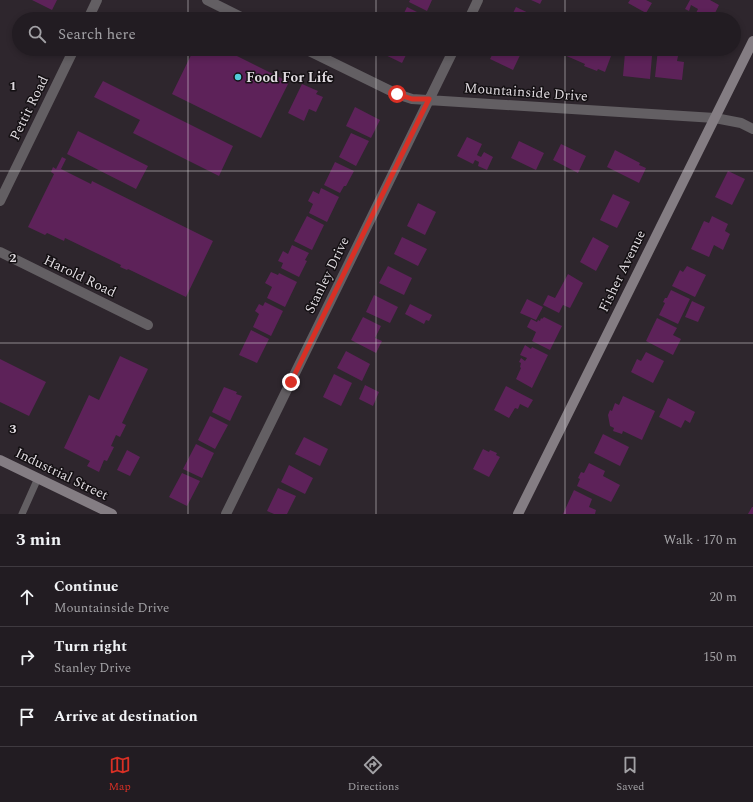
<!DOCTYPE html>
<meta charset="utf-8">
<style>
:root{--surface:#221c22;--page:#2e292f;--text:#f1f3f6;--muted:#a2a1a5;--line:#3f3a40;--accent:#d93025}
body{margin:0;font-family:Spectral,serif;background:var(--page);color:var(--text)}
.stop{position:absolute;width:12px;height:12px;margin:-9px;border:3px solid #d93025;border-radius:50%;background:#fff}
.stop.end{background:#d93025;border-color:#fff;box-shadow:0 1px 4px #0008}
.list{margin:0;padding:0;list-style:none}
h2{display:flex;justify-content:space-between;align-items:center;height:52px;margin:0;padding:0 16px;font-size:17px}
h2 small{font-size:13px;font-weight:400;color:var(--muted)}
.list li{display:grid;grid-template-columns:26px 1fr auto;gap:12px;align-items:center;box-sizing:border-box;height:60px;padding:0 16px;border-top:1px solid var(--line)}
.list b{display:block;font-size:15px;white-space:nowrap}
.list p{margin:0;font-size:13px;white-space:nowrap;color:var(--muted)}
.list em{font-size:13px;font-style:normal;color:var(--muted)}
.icon{flex:none;width:22px;height:22px;fill:none;stroke:currentColor;stroke-width:2;stroke-linecap:round;stroke-linejoin:round}
.map{position:relative;flex:none;width:753px;height:514px;overflow:hidden}
.search{position:absolute;background:var(--surface);box-shadow:0 2px 6px #0003;left:12px;right:12px;top:12px;height:44px;display:flex;align-items:center;gap:10px;box-sizing:border-box;padding:0 14px;border-radius:22px;color:var(--muted);font-size:15px}
.sheet{height:232px;background:var(--surface)}
nav{display:flex;justify-content:space-around;align-items:center;box-sizing:border-box;height:56px;border-top:1px solid var(--line);background:var(--surface);font-size:11px;color:var(--muted)}
nav a{display:grid;justify-items:center;gap:2px}
nav .on{color:var(--accent)}
.map>svg:first-child{display:block}
.building{fill:#5d2259}
.lines{fill:none;stroke-linecap:round;stroke-linejoin:round}
.lane{stroke:#635f63;stroke-width:7}
.street{stroke:#635f63;stroke-width:10}
.secondary{stroke:#847d83;stroke-width:10}
.route{stroke:#d93025;stroke-width:5}
.grid{fill:none;stroke:#dfdadf;stroke-width:1;stroke-opacity:0.55}
.poi-dot{fill:#52cbd9;stroke:#141013;stroke-width:1.5}
.labels{text-anchor:middle;dominant-baseline:central;stroke-width:3;stroke-linejoin:round;paint-order:stroke}
.poi-label{font-size:14px;font-weight:bold;fill:#dfdadf;stroke:#141013;text-anchor:start}
.street-label{font-size:14px;fill:#dfdadf;stroke:#141013}
.grid-label{font-size:13px;text-anchor:middle;font-weight:bold;fill:#dfdadf;stroke:#141013;stroke-width:3;stroke-linejoin:round;paint-order:stroke}
</style>
<div class="map">
<svg width="753" height="514" viewBox="0 0 753 514">
<rect width="100%" height="100%" fill="#2e262d"/>
<path class="building" d="M32,0H57L52,10Z
M410,0H432L427,11L409,2Z
M531,0H542L540,4Z
M630,0H646L652,3L646,13L628,3Z
M690,0H710L719,5L713,17L710,16L709,19H703L695,15L698,9L691,5L689,11L685,9Z
M407,7L425,16L423,19H401Z
M516,7L541,19H510Z
M634,13L646,18L645,19H632Z
M194,49H223L289,82L261,138L172,94Z
M373,49H409L402,63Z
M495,49H517L522,51L513,70L490,59Z
M526,49H542L539,55Z
M564,49H584L583,51L589,54L591,49H594L611,56L605,72L598,69L597,71L584,66L585,64L562,54Z
M658,49L679,51L677,61L684,62L682,80L655,77Z
M625,53L652,56L650,79L623,76Z
M103,81L233,146L219,176L133,133L140,120L94,97Z
M302,84L318,91L316,94L323,97L316,112L309,109L304,121L288,113Z
M355,107L380,120L371,138L346,126Z
M78,131L148,166L136,189L67,154Z
M351,133L369,141L356,166L339,157Z
M467,137L482,144L477,155L481,157L484,152L493,157L487,170L478,166L479,162L475,160L473,164L457,156Z
M519,141L544,153L536,170L511,158Z
M561,144L586,156L578,173L553,160Z
M615,150L640,163L639,165L646,168L639,183L607,167Z
M62,157L66,159L61,169L91,184L92,181L213,241L186,297L128,269L127,270L120,267L121,265L65,238L64,241L62,240L47,233L45,235L28,227L54,174L51,172L53,167L56,169Z
M335,162L354,171L346,186H344L340,193L324,185Z
M728,171L745,179L732,205L715,197Z
M321,188L339,197L327,222L309,213L313,204L308,201L313,191L319,194Z
M613,194L630,202L617,228L600,220Z
M418,203L436,212L425,235L407,226Z
M307,216L324,225L312,250L294,241Z
M712,216L728,224L725,231L730,234L723,250L714,245L709,257L691,249L704,221L709,223Z
M402,237L427,249L418,266L394,254Z
M593,237L609,246L596,271L580,262Z
M292,245L309,253L305,260L307,261L299,277L281,268L283,263L278,261L283,251L288,254Z
M388,266L412,278L404,295L379,283Z
M687,266L706,275L695,297L672,286L680,270L683,272Z
M271,272L278,275L279,273L297,282L285,307L267,298L272,287L265,283Z
M568,274L583,283L570,308L563,305L559,313L543,305L548,295L555,298Z
M671,290L690,299L678,324L659,315L665,303L663,302L665,298H667Z
M374,295L398,307L390,323L366,312Z
M527,299L543,307L536,320L520,313Z
M692,301L705,307L698,322L685,317Z
M265,302L283,311L271,336L253,327L259,314L255,311L259,304L263,306Z
M410,304L432,315L429,321L426,320L424,324L405,314Z
M363,317L381,326L375,338L382,341L376,353L351,340Z
M544,317L562,326L550,350L532,341L536,332L527,327L531,319L537,322L538,320L540,321L541,318L542,319Z
M657,318L677,328L673,335L681,339L673,355L646,341Z
M251,330L269,339L257,363L239,355Z
M525,345L531,349L532,347L548,355L532,388L516,379L521,368L520,367L521,363L519,362L521,358L525,361L527,358L520,355Z
M346,351L370,364L362,381L337,368Z
M646,352L664,361L653,383L631,372L637,359L641,361Z
M120,356L148,369L122,423L126,425L120,437L116,435L111,446L114,447L107,461L104,460L99,472L87,466L90,461L64,448L89,395L99,400Z
M0,359L46,382L29,416L0,402Z
M334,374L352,383L341,406L323,397Z
M365,385L379,392L373,406L359,399Z
M506,386L533,400L528,408L520,404L518,409L515,408L509,418L494,410Z
M224,387L237,392L236,394L242,396L230,421L212,412Z
M623,396L655,411L642,440L623,431L622,434L613,431L614,428L610,426L608,415L610,410L612,411L615,403L619,405Z
M668,398L695,412L690,423L685,420L681,428L659,417Z
M210,416L228,425L215,449L198,440Z
M603,434L629,447L620,466L594,453Z
M304,437L328,449L320,466L295,454Z
M196,444L214,453L202,478L183,469Z
M483,449L489,452L490,450L497,453L496,455L500,457L489,477L473,469Z
M127,450L140,457L130,476L117,470Z
M589,463L605,471L603,476L620,485L611,502L577,486L580,479L578,478L581,472L584,473Z
M289,465L313,478L305,494L281,482Z
M182,473L200,481L187,506L169,497Z
M278,488L296,496L287,514H274L267,511Z
M574,490L592,499L589,507L596,510L595,514H563Z
M752,507H753V514H748Z"/>
<g class="lines">
<path class="lane" d="M22,514L38,478"/>
<path class="street" d="M207,0L245,19
M88,19L97,0
M469,19L478,0
M305,49L397,94L412,99L715,118L741,123L753,129
M0,201L74,49
M0,252L148,325
M226,514L454,49"/>
<path class="secondary" d="M0,460L112,514
M518,514L753,41"/>
</g>
<g class="lines">
<path class="route" d="M291,382L429,99H412L397,94"/>
</g>
<path class="grid" d="M188,0V19M376,0V19M565,0V19M188,49V514M376,49V514M565,49V514M0,171H753M0,343H753"/>
<circle class="poi-dot" cx="238" cy="77" r="4"/>
<g class="labels">
<g class="poi-label">
<text x="246" y="77">Food For Life</text>
</g>
<g class="street-label">
<text transform="translate(526 92) rotate(4)">Mountainside Drive</text>
<text transform="translate(29 108) rotate(-64)">Pettit Road</text>
<text transform="translate(622 271) rotate(-64)">Fisher Avenue</text>
<text transform="translate(327 275) rotate(-64)">Stanley Drive</text>
<text transform="translate(80 276) rotate(26)">Harold Road</text>
<text transform="translate(62 474) rotate(26)">Industrial Street</text>
</g>
</g>
<g class="grid-label">
<text x="13" y="90">1</text>
<text x="13" y="262">2</text>
<text x="13" y="433">3</text>
</g>
</svg>
<div class="stop" style="left:397px;top:94px"></div>
<div class="stop end" style="left:291px;top:382px"></div>
<div class="search"><svg class="icon" aria-label="search" viewBox="0 0 24 24"><circle cx="10" cy="10" r="6"/><path d="M15 15l6 6"/></svg>Search here</div>
</div>
<section class="sheet">
<h2>3 min<small>Walk · 170 m</small></h2>
<ul class="list">
<li><svg class="icon" aria-label="ahead" viewBox="0 0 24 24"><path d="M12 20V5M6 11l6-6 6 6"/></svg><div><b>Continue</b><p>Mountainside Drive</p></div><em>20 m</em></li>
<li><svg class="icon" aria-label="right" viewBox="0 0 24 24"><path d="M7 20v-9h11M14 6l5 5-5 5"/></svg><div><b>Turn right</b><p>Stanley Drive</p></div><em>150 m</em></li>
<li><svg class="icon" aria-label="arrive" viewBox="0 0 24 24"><path d="M6 21V4h12l-3 4 3 4H6"/></svg><div><b>Arrive at destination</b></div></li>
</ul>
</section>
<nav>
<a class="on"><svg class="icon" aria-label="map" viewBox="0 0 24 24"><path d="M3 6l6-2 6 2 6-2v14l-6 2-6-2-6 2zM9 4v14M15 6v14"/></svg>Map</a>
<a><svg class="icon" aria-label="directions" viewBox="0 0 24 24"><path d="M12 3l9 9-9 9-9-9zM9 14v-3h6M13 9l2 2-2 2"/></svg>Directions</a>
<a><svg class="icon" aria-label="saved" viewBox="0 0 24 24"><path d="M7 4h10v16l-5-4-5 4z"/></svg>Saved</a>
</nav>
